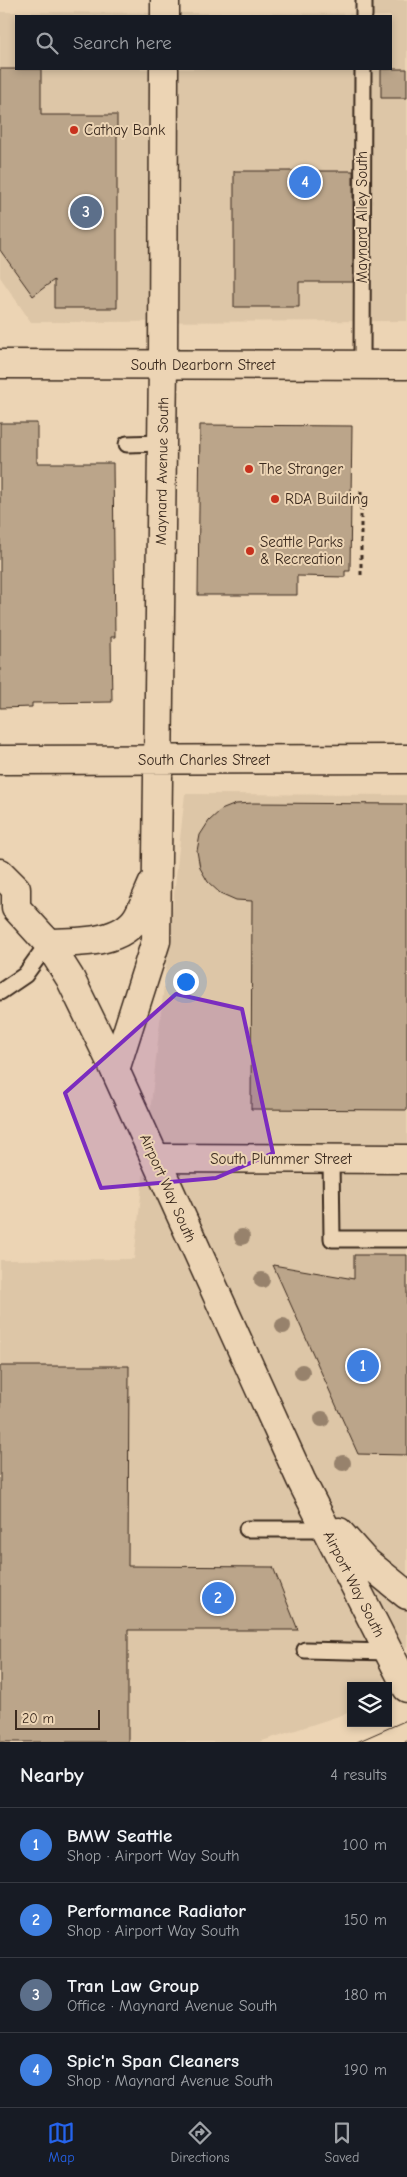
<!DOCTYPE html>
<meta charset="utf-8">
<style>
:root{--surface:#171b24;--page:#242831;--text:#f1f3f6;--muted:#9ea1a6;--line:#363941;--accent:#2563eb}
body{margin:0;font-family:"Comic Neue",sans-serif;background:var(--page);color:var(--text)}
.controls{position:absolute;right:15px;bottom:15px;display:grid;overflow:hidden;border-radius:0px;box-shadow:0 2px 8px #0003}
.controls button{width:45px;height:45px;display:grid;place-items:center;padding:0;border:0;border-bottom:1px solid var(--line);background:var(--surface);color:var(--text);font:25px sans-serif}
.scale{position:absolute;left:15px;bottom:12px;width:85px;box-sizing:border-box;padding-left:5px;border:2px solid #3b2a1e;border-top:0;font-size:14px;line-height:18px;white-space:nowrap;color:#3b2a1e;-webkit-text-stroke:4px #ecd4b4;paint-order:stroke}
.you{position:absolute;left:185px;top:981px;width:18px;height:18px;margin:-12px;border:4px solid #fff;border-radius:50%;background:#1a73e8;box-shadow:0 0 0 8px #1a73e833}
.badge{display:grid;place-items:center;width:32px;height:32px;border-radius:50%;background:var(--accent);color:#fff;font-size:16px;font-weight:700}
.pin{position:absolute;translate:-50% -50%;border:2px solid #fff;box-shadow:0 1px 5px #0006}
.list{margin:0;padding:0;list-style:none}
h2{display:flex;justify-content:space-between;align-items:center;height:65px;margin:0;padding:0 20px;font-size:21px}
h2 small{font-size:16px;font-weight:400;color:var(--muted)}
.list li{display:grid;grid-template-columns:32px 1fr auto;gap:15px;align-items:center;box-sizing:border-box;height:75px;padding:0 20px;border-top:1px solid var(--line)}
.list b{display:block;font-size:19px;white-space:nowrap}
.list p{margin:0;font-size:16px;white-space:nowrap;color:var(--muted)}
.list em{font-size:16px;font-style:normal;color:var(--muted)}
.icon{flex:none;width:28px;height:28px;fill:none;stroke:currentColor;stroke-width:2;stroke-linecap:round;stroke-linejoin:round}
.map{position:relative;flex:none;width:407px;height:1742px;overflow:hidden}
.search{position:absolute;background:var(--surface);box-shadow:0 2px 8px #0003;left:15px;right:15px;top:15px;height:55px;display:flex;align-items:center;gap:12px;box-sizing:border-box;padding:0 18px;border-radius:0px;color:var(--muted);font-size:19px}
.sheet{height:365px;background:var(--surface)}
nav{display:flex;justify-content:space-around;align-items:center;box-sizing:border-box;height:70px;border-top:1px solid var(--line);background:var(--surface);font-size:14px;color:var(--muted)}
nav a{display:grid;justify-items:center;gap:2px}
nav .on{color:var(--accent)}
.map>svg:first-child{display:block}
.built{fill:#ddc6a7;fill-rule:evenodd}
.building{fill:#bba58a;stroke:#3b2a1e}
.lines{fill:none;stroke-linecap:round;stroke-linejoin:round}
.lane-casing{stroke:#3b2a1e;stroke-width:19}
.street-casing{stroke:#3b2a1e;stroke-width:31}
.secondary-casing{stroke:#3b2a1e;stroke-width:31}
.primary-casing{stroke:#3b2a1e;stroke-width:31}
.path{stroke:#3b2a1e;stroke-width:3;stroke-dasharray:4 4;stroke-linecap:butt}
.lane{stroke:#ecd4b4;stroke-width:15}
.street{stroke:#ecd4b4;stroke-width:28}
.secondary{stroke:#ecd4b4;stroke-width:28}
.primary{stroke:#ecd4b4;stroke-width:28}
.tram{stroke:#3b2a1e;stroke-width:1}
.tree{fill:#97826c}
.marked{fill:#7b2cbf;fill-opacity:0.2;stroke:#7b2cbf;stroke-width:4;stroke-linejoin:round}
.poi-dot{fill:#c8321e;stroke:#ecd4b4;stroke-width:2}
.labels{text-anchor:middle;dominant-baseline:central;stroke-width:4;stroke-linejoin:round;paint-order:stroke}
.poi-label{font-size:15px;fill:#3b2a1e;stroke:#ecd4b4;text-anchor:start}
.street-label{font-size:15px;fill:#3b2a1e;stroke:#ecd4b4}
</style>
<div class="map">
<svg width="407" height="1742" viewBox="0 0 407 1742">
<rect width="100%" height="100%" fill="#ecd4b4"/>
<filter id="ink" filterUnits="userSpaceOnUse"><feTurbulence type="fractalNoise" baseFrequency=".02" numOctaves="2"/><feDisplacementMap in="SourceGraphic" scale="10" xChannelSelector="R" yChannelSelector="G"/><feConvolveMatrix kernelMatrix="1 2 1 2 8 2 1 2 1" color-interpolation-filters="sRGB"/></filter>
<g filter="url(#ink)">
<path class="built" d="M372,0H407V321L31,322L0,277V12L372,14ZM16,16H391V69H16Z
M185,794L407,795V1646L378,1686H351V1712L259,1742H0V1260L134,1259Z"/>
<path class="building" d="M0,69H41V115H117V308H54V280L33,296L0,250Z
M381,69H407V98H381Z
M234,171H353V282H299V307H234Z
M0,423H37V463H113L115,637H111L112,702L32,703V707L0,708Z
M200,425L352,426L350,571H345V577L297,576V595H198Z
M253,803L407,804V1110L251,1109L252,901L236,900L220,893L208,882L200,868L197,851L200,835L209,821L221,810L236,804Z
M354,1255H407V1455L358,1454L273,1265L354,1279Z
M0,1366H129L128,1566L273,1567L298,1630H128V1742H0Z"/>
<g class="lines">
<g class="lane-casing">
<path id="lane" d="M364,16V0
M362,365L363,69
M127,444L162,443
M0,992L25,975L48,943
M331,1159L332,1239H407
M247,1529H326
M305,1650L389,1652"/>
</g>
<g class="street-casing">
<path id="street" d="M165,0V16
M0,760L407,759
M48,943C76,942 122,944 138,916C144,905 148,894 153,883
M115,1070L156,941L163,364L164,69
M155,1158L407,1159"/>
</g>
<g class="secondary-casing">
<path id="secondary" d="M0,873L16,889V908L48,943L70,978L115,1070L301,1480L407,1688
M339,1532L364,1560L407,1595"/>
</g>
<g class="primary-casing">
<path id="primary" d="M0,364L407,365"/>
</g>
<path class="path" d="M361,575V487"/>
<use href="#lane" class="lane"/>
<use href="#street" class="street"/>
<use href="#secondary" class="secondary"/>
<use href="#primary" class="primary"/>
<path class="tram" d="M357,1742L407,1720
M405,1742L407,1741"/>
</g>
<g class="tree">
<circle cx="242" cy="1237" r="8"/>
<circle cx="262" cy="1280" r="8"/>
<circle cx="283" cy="1326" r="8"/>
<circle cx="302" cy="1372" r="8"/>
<circle cx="322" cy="1419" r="8"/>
<circle cx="343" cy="1463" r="8"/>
</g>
</g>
<path class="marked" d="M176,994L242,1009L273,1153L216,1178L101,1188L65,1093Z"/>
<g class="poi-dot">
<circle cx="74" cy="130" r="5"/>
<circle cx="249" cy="469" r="5"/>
<circle cx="275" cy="499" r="5"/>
<circle cx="250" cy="551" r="5"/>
</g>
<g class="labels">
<g class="poi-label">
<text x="84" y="130">Cathay Bank</text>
<text x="259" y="469">The Stranger</text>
<text x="285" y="499">RDA Building</text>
<text x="260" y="542">Seattle Parks<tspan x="260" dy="17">&amp; Recreation</tspan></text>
</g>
<g class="street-label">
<text transform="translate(362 217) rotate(-90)">Maynard Alley South</text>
<text x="203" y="365">South Dearborn Street</text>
<text transform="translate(162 471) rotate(-89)">Maynard Avenue South</text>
<text x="204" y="760">South Charles Street</text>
<text x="281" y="1159">South Plummer Street</text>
<text transform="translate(168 1188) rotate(66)">Airport Way South</text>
<text transform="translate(354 1584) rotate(63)">Airport Way South</text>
</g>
</g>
</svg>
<div class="controls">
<button><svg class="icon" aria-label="layers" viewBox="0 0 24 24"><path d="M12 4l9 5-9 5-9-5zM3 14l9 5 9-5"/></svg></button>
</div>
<div class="scale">20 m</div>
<div class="you"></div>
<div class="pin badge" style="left:363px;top:1366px;background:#3f7fe0">1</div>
<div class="pin badge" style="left:218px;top:1598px;background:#3f7fe0">2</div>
<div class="pin badge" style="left:86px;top:212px;background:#5c6f8a">3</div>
<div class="pin badge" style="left:305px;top:182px;background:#3f7fe0">4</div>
<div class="search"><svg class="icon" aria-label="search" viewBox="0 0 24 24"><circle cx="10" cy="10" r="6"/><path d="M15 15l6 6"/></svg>Search here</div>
</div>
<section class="sheet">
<h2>Nearby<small>4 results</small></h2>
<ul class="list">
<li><span class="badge" style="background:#3f7fe0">1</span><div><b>BMW Seattle</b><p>Shop · Airport Way South</p></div><em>100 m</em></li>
<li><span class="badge" style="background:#3f7fe0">2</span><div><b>Performance Radiator</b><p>Shop · Airport Way South</p></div><em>150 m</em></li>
<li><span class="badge" style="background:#5c6f8a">3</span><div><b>Tran Law Group</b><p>Office · Maynard Avenue South</p></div><em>180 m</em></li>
<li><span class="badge" style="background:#3f7fe0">4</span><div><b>Spic'n Span Cleaners</b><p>Shop · Maynard Avenue South</p></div><em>190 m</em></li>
</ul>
</section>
<nav>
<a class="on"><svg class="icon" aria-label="map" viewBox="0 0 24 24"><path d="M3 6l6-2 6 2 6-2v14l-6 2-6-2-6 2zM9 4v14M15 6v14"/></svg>Map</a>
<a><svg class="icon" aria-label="directions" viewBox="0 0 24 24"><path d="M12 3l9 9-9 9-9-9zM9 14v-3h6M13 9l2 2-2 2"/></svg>Directions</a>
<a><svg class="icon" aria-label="saved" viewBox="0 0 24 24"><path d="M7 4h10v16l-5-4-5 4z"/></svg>Saved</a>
</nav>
